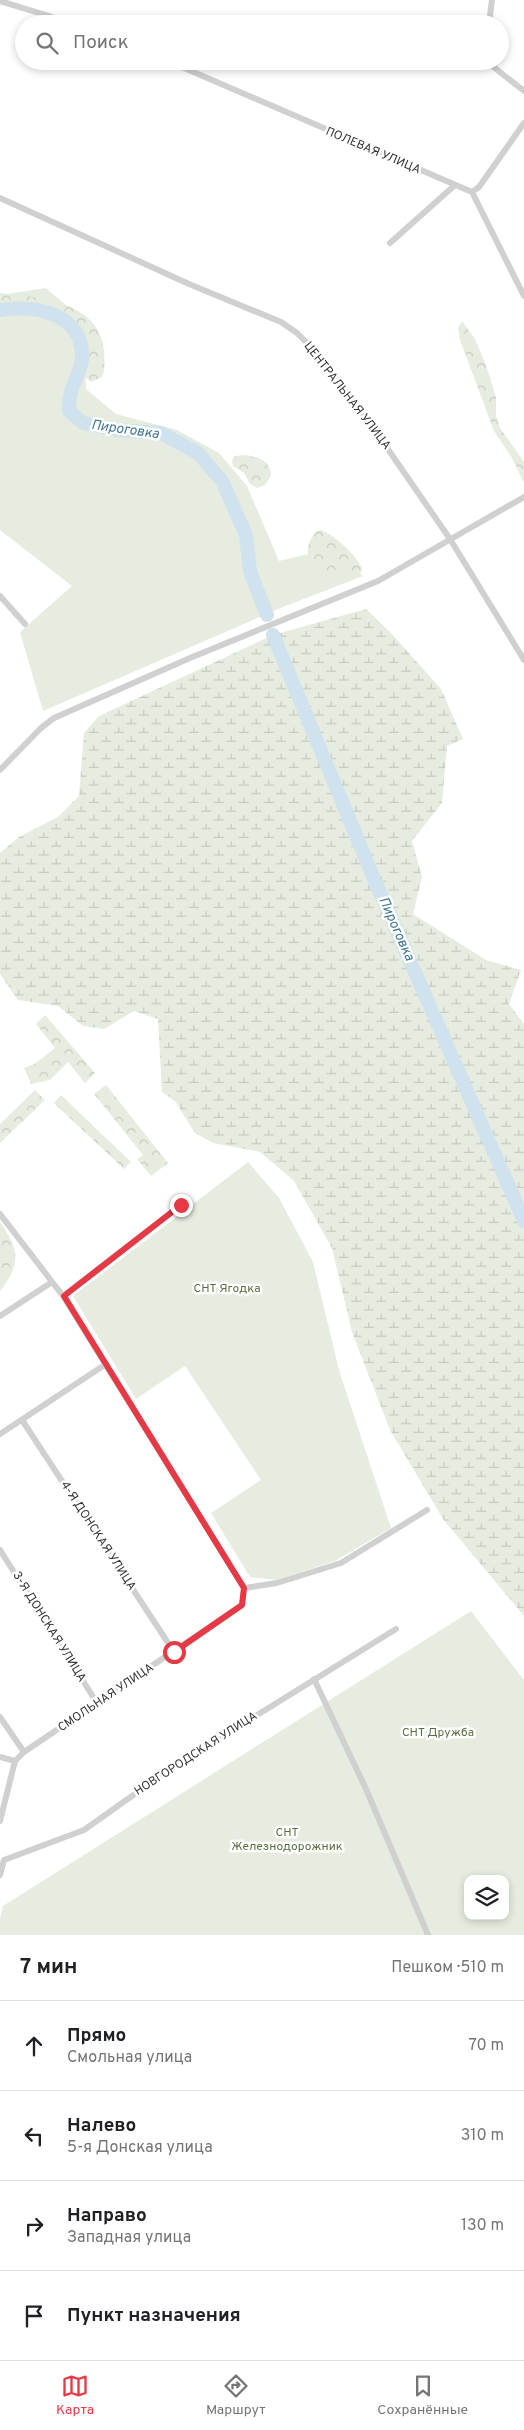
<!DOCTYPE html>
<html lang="ru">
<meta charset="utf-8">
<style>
:root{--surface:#fff;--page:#f2f2f2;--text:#202124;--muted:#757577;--line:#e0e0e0;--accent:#e63946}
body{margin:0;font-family:Overpass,sans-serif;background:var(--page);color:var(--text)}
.controls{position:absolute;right:15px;bottom:15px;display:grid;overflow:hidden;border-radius:10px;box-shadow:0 2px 8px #0003}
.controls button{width:45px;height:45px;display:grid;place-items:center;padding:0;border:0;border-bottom:1px solid var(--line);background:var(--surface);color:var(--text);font:25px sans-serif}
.stop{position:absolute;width:15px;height:15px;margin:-11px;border:4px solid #e63946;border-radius:50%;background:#fff}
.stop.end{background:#e63946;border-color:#fff;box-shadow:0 1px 5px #0008}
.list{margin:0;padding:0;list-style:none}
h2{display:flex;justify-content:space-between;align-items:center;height:65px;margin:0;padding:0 20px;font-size:21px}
h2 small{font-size:16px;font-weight:400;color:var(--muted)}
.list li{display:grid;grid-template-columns:32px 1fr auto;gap:15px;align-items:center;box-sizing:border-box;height:90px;padding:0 20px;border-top:1px solid var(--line)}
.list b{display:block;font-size:19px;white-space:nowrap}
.list p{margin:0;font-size:16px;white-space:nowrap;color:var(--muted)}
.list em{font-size:16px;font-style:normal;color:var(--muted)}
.icon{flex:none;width:28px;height:28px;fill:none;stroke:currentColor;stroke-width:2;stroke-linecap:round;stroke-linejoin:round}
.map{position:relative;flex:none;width:524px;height:1935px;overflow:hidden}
.search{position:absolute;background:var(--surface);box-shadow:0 2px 8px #0003;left:15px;right:15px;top:15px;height:55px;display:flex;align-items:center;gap:12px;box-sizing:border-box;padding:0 18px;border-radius:28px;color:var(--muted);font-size:19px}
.sheet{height:425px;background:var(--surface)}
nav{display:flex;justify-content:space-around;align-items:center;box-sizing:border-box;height:70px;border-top:1px solid var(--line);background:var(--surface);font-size:14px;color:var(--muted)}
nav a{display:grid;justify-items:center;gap:2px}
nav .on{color:var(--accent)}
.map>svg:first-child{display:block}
.green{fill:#e6ecdf;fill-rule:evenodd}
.forest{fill:url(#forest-crowns)}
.wetland{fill:url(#wetland-marsh)}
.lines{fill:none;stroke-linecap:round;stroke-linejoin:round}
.river{stroke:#cfe2ee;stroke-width:14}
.street{stroke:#d0d0d0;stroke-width:6}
.route{stroke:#e63946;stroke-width:6}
.labels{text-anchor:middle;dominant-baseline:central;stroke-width:5;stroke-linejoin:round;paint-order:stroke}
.street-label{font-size:12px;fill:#333;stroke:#fff}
.park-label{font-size:12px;fill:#56703f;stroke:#fff}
.water-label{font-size:14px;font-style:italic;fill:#3f7597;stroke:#fff}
</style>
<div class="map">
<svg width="524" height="1935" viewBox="0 0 524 1935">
<defs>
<pattern id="forest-crowns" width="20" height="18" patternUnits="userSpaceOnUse" patternTransform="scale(1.25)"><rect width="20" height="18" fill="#e6ecdf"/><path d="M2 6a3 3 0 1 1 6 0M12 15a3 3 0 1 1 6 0" fill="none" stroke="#c6cbc0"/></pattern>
<pattern id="wetland-marsh" width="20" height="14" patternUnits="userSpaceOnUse" patternTransform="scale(1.25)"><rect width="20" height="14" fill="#e6ecdf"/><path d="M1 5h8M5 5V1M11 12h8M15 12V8" fill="none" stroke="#c6cbc0"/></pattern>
</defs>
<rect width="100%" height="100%" fill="#fff"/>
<path class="green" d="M46,288L84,321L86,389L116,414L177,430L219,453L247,486L279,561L324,550L363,576L283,607L43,711L20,632L72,586L0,530V295Z
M248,1162L279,1198L313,1262L339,1370L391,1528L335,1561L277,1580L250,1577L211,1513L261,1480L185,1366L136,1399L73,1296Z
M471,1611L524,1680V1935H0V1919L3,1906ZM468,1879H505V1916H468Z"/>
<path class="forest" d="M0,293C38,297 99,301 104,350C104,359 106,368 102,377L91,382L79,372L78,360L85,343C69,310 34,300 0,306Z
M462,321L475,339L487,368L496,397V416L500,428L524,462V483L512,458L494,431L460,340L458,328Z
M246,455C259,457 271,461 271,476L265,485L257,488L250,484L244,473L233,466L232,460L235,456Z
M321,530C336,536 355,554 362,568L361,573L357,577C349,577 337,576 329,575C306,570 301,547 317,531Z
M45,1015L95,1073L85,1083L68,1062L50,1080L31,1084L24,1068L36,1063L55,1048L36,1024Z
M106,1085L168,1163L151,1176L137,1159L143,1155L94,1094Z
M35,1090L45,1100L0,1143V1124Z
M61,1095L131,1162L124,1169L54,1103Z
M0,1222C19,1249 22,1263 0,1291Z"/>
<path class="wetland" d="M366,609L391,633L441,689L463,739L447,746L442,803L412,841L422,877L413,914L486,960L521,970L509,1004L524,1024V1616L443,1519L390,1430L352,1332L332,1248L294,1181L260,1152L213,1143L195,1133L175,1101L162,1092L158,1019L134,1011L104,1029L83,1026L58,1006L18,1000L0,974V853L19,837L58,817L79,796L84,733L99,716L273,635Z"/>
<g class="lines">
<path class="river" d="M0,310C36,305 84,313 82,359C81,370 74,381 71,392C69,398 69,405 69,411L83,423L117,430L161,433L198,453L222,481L246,535L250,571L267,615
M273,635L375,881L524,1221"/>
<path class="street" d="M0,1L75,24
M489,24L492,0
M168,61L472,192L524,296
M486,61L524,91
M472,192L479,187L524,123
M0,198L189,284L281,322L297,333L315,351L383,442L450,539L524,660
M390,243L455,185
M0,596L25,624
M0,770L41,728L54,718L190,658L378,581L524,497
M0,1214L63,1296L181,1205
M63,1296L244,1588
M0,1316L52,1282
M22,1420L174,1652
M0,1434L106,1364
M0,1550L97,1703
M314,1679L366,1789L428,1935
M0,1717L24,1752
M0,1757L15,1761
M0,1821L15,1761L24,1752L242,1605L244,1588L277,1583L341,1563L427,1510
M4,1860L84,1830L170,1769L396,1629
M0,1875L4,1860"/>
</g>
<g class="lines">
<path class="route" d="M174,1652L242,1605L244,1588L64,1296L181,1205"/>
</g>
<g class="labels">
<g class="street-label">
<text transform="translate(373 151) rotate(23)">ПОЛЕВАЯ УЛИЦА</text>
<text transform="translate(347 396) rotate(52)">ЦЕНТРАЛЬНАЯ УЛИЦА</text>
<text transform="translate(98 1536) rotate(57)">4-Я ДОНСКАЯ УЛИЦА</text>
<text transform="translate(49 1627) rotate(58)">3-Я ДОНСКАЯ УЛИЦА</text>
<text transform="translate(106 1698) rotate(-34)">СМОЛЬНАЯ УЛИЦА</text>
<text transform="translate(196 1754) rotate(-33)">НОВГОРОДСКАЯ УЛИЦА</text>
</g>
<g class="park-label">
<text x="227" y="1289">СНТ Ягодка</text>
<text x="438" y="1733">СНТ Дружба</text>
<text x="287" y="1833">СНТ<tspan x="287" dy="14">Железнодорожник</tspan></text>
</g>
<g class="water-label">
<text transform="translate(125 430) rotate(8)">Пироговка</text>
<text transform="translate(396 929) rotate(66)">Пироговка</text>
</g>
</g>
</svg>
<div class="controls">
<button><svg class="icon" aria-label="layers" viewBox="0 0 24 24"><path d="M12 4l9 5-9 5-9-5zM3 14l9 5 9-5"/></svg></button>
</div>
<div class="stop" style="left:174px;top:1652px"></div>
<div class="stop end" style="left:181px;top:1205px"></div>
<div class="search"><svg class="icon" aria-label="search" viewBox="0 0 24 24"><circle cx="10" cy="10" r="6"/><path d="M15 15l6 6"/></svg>Поиск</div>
</div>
<section class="sheet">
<h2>7 мин<small>Пешком · 510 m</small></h2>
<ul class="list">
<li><svg class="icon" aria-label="ahead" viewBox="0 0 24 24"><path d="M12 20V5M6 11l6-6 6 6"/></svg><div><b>Прямо</b><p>Смольная улица</p></div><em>70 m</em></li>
<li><svg class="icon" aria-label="left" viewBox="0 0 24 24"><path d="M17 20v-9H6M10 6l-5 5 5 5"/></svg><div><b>Налево</b><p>5-я Донская улица</p></div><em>310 m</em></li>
<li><svg class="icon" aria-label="right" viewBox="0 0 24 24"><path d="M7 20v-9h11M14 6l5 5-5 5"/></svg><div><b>Направо</b><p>Западная улица</p></div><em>130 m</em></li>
<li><svg class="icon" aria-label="arrive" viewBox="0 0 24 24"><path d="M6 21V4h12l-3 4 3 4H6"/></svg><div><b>Пункт назначения</b></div></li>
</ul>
</section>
<nav>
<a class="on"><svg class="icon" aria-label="map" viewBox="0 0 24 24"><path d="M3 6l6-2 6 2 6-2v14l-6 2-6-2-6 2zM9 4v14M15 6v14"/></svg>Карта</a>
<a><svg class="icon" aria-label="directions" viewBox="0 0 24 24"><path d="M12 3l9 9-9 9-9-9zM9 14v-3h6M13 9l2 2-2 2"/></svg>Маршрут</a>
<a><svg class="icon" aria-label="saved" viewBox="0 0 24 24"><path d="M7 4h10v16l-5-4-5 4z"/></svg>Сохранённые</a>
</nav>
